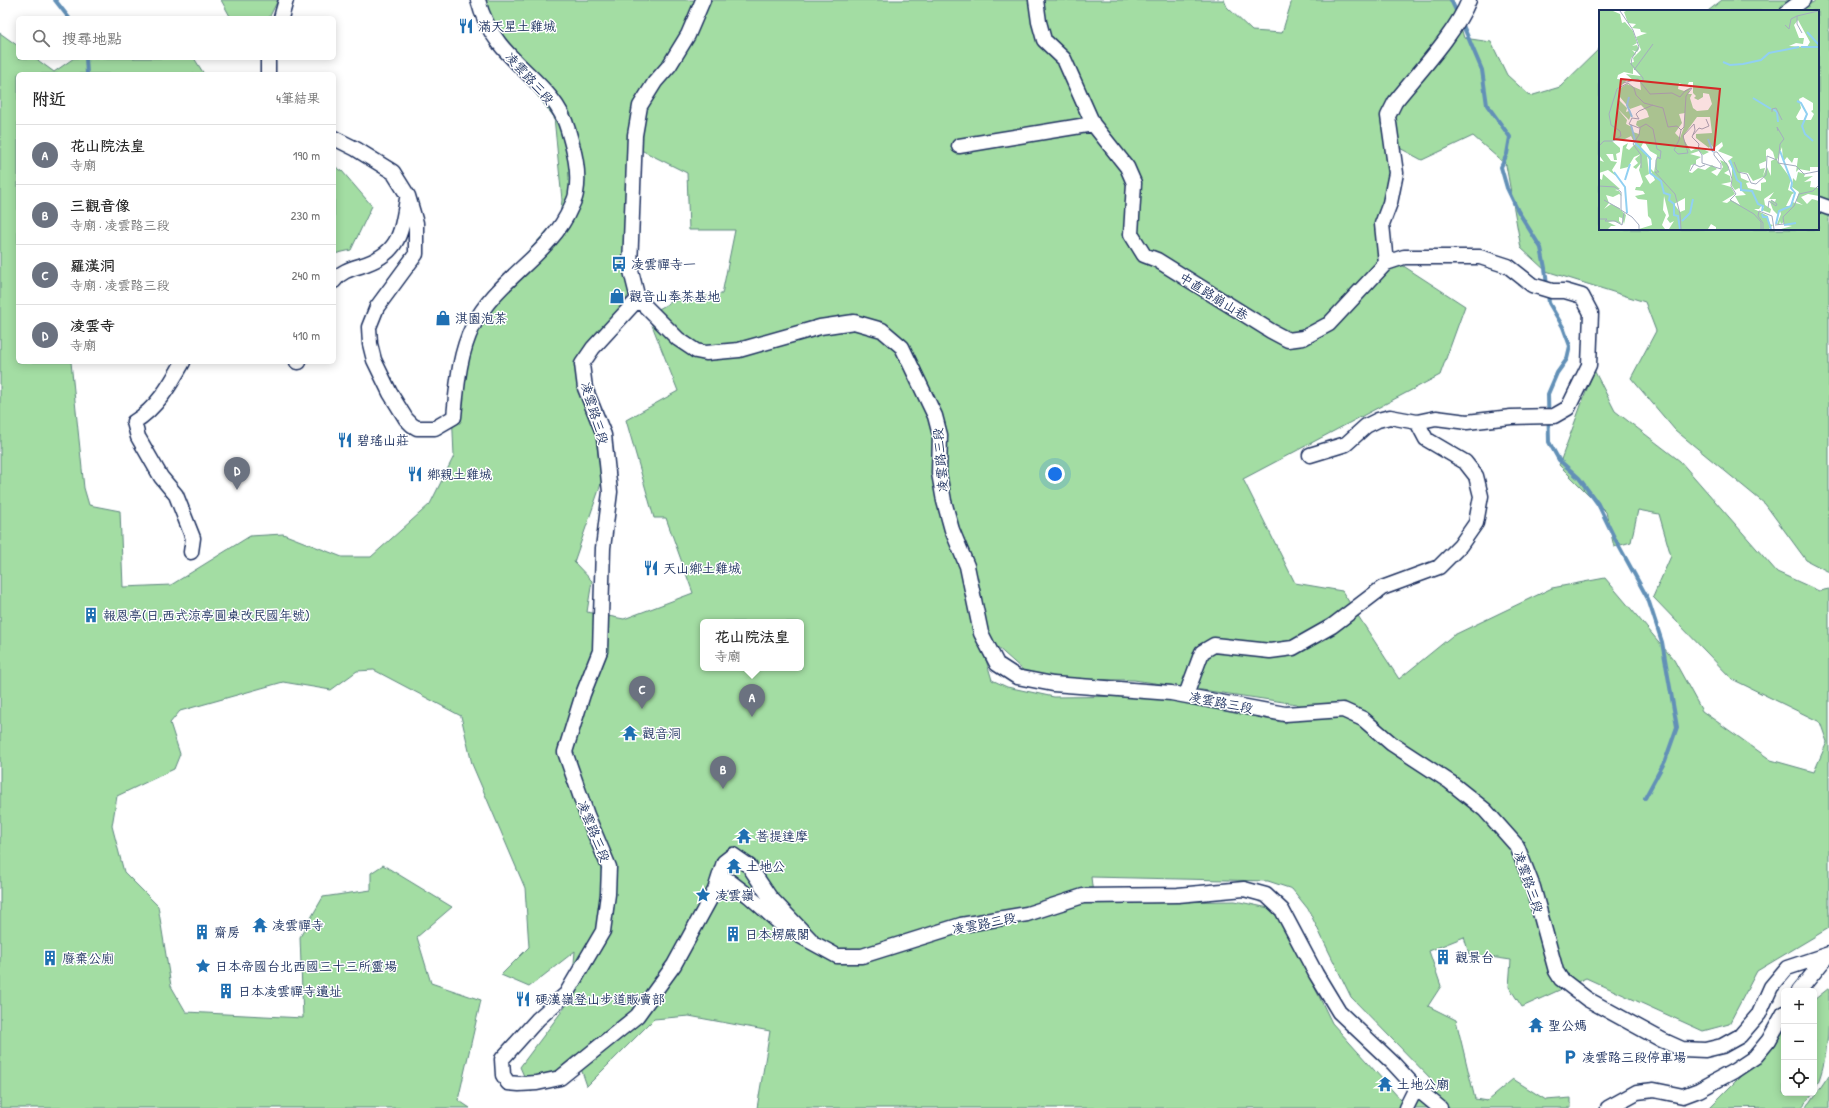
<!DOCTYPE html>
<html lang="zh-TW">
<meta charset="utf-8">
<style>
:root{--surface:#fff;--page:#f2f2f2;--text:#222;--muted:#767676;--line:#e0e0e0;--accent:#1f6fb2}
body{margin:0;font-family:"Patrick Hand","LXGW WenKai TC",sans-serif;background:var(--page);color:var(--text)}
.controls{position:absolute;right:12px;bottom:12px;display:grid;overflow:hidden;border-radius:6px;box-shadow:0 2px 10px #0003}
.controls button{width:36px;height:36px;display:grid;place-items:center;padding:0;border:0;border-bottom:1px solid var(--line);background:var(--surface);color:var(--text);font:20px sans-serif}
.you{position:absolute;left:1055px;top:474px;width:14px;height:14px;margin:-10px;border:3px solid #fff;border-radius:50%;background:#1a73e8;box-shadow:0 0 0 6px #1a73e833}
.badge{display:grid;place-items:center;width:26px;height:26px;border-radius:50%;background:var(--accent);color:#fff;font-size:13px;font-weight:700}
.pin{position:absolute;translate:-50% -33px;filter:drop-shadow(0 1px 2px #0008)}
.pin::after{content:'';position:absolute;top:21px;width:14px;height:12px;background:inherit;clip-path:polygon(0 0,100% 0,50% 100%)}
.popup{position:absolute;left:700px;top:619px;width:104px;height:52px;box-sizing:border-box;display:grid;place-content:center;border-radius:6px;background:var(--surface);filter:drop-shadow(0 1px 3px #0005);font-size:13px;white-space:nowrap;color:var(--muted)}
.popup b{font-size:15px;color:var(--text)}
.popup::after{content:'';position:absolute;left:50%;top:100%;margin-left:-8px;border:8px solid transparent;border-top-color:var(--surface)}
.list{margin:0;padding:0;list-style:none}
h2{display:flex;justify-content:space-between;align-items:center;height:52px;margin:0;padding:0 16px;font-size:17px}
h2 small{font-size:13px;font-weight:400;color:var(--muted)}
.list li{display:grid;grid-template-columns:26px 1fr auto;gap:12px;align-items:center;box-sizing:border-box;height:60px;padding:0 16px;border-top:1px solid var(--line)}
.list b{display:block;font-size:15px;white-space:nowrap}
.list p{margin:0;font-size:13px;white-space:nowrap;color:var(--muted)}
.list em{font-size:13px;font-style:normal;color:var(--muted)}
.icon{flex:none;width:22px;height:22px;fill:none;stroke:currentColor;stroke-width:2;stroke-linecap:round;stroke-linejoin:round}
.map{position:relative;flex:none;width:1829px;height:1108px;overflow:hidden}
.search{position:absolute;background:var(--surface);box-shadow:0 2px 10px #0003;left:16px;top:16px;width:320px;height:44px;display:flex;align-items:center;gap:10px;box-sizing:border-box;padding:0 14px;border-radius:6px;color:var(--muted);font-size:15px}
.panel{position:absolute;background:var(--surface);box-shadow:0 2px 10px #0003;left:16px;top:72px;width:320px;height:292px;border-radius:6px}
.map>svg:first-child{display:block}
.green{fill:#a3dda3;stroke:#5f8680;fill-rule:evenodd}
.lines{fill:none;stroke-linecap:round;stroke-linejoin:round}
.stream{stroke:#6290b7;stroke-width:4}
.minor-casing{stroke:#1b2f5e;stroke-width:17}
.minor{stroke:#fff;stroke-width:14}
.labels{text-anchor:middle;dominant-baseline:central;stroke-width:3;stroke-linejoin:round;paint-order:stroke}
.poi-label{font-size:13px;fill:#1b2f5e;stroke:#fff;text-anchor:start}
.street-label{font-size:13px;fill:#1b2f5e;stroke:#fff}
.inset-river{fill:none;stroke:#91d0f2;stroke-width:2}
.inset-road{fill:none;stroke:#a4acbf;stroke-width:1}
.view{fill:#d62828;fill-opacity:0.15;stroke:#d62828;stroke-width:2}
.inset-edge{fill:none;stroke:#1b2f5e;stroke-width:2}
</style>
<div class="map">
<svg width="1829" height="1108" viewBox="0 0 1829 1108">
<rect width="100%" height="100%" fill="#fff"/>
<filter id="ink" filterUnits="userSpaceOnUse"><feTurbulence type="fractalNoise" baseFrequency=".025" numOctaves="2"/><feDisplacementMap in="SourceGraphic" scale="8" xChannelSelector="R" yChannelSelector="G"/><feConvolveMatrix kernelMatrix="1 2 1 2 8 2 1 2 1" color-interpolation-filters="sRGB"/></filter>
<g filter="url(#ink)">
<path class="green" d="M221,0H278L269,18H231Z
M484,0H1224L1227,7L1252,31L1282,33L1292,0H1453L1464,38L1491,42L1507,75L1530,96L1560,87L1600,48V229H1818V11H1708L1722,0H1806L1812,3L1816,0H1829V572L1806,560L1765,504L1675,430L1631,378L1656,331L1645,302L1546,271L1521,248L1506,165L1473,136L1422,160L1394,145L1385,254L1465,306L1440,375L1243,479L1295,583L1342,591L1399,679L1452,636L1552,588L1605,578L1674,660L1702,711L1771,760L1814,772L1827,742L1820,722L1732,679L1653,597L1671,556L1659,514L1638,510L1631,542L1614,547L1606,512L1559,465L1594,370L1615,411L1680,461L1777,572L1819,591L1829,589V928L1757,971L1729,1024L1703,1031L1586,978L1522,1007L1509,987L1511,960L1469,954L1464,937L1429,951L1441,986L1428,1006L1456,1020L1475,1099L1487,1101L1513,1079L1546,1100L1571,1098V1108H757L770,1031L689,1016L654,1019L587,1086L576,1054L531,1092L520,1067L571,999L575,951L529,987L501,975L529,947L525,888L472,764L461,716L374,670L357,671L331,690L283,682L180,711L170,723L180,754L174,769L117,796L112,826L124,872L158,906L171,986L186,1012L303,1018L300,937L323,897L371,890V873L383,865L452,907L417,937L431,983L481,1000L458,1100L470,1108H0V33L18,46V58H35L54,72L74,58H194L204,74H18V362H71L84,488L89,505L120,511L123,587L171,585L250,536L283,534L342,557H371L430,504L454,456L451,386L500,283L560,216L562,200L554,117L502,50ZM637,148L687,173L689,230H735L722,294L673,301L648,315L678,391L626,420L654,518H666L693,593L624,619L587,612L592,581L574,562L602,481L584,361L637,283ZM703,622H801V668H703ZM985,636L1033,679L1134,680L1297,704L1286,723L1155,696L1054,697L1007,687L992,680L986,660ZM1091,877L1268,881L1292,889L1308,909L1351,997L1434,1082L1401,1100L1332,1023L1284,924L1269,908L1235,901L1094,903Z
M334,166L342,171L372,206L351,250L334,254Z
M1829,988C1829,1022 1829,1063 1814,1091V1000Z
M1784,1029V1093H1813L1802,1107L1709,1108L1759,1058Z
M1829,1075V1108H1804L1810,1103Z"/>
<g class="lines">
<path class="stream" d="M55,0L69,18
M1451,0L1458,15
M1462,23L1482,70L1487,105L1510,137L1507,154L1501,167L1507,188L1518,211L1541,248L1545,268L1549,303L1563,327L1570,346L1567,359L1557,373L1548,394L1549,442L1559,460L1579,478L1598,504L1614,537L1648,599L1662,642L1677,727L1665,761L1645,798
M86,58L87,74"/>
<g class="minor-casing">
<path id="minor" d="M703,0L688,35L669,66L655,82L640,106L635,135L630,267L638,299L678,339L696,351L706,353L739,350L820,327L854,322L882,330L902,347L935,416L940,435L939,473L944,501L952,530L967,566L981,633L997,664L1017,677L1053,684L1171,693L1285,714L1343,710L1363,719L1392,744L1450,782L1485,810L1517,846L1533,887L1556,971L1561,979L1587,999L1662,1040L1682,1049L1705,1050L1722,1046L1740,1036L1759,1014L1771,987L1787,968L1829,954
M1036,0L1039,22L1044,40L1064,59L1093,124L1127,167L1134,183L1131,234L1144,255L1157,260L1271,331L1288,340L1303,338L1329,324L1386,263L1404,257H1480L1508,266L1532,285L1552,291H1565L1582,296L1591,313L1589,365L1568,408L1554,416L1511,417L1467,422L1436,418L1417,422L1426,439L1465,462L1476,476L1481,496L1476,523L1460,546L1439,567L1382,588L1332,626L1293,648L1270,651L1214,645L1202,652L1186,695
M1788,11L1803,0
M281,18L286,0
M268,74V58
M334,138L356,149L393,172L408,196L416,223V254L377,307L369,327L370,344L374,360L390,393L406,419L412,425L417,428H435L454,417C457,386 459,354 473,326C496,279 551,255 571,207C573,203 576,197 576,193C580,172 574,150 568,130C558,93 521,72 499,43C489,30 482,16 478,0
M959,146L1093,124
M1818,204L1829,208
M1386,263L1382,224L1390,203L1396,173L1388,116L1395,102C1418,73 1456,33 1469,0
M334,281C340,272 350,269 360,266C399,254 401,235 407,199
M638,299L593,348L582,364L585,388L604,435L610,492L603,548L600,651L583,694L565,752L587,815L609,867L608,894L603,931L566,994L538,1019L502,1059L503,1075L508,1083L519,1084L537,1083L560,1078L637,1016L674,965L715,890L724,862L733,855L749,866L769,896L811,940
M183,362C170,385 157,408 134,422L138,437L161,477L176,495L193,538L191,552
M297,362H299
M1310,455L1346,444L1366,426L1378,420L1390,417L1417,422
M715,890L728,880L749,896L784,927L837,956H862L961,925L1027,914L1083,896L1178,895L1244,889L1266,895L1282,910L1316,974L1339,1012L1393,1063L1416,1088L1440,1108
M1799,991L1828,955
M1406,1108L1416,1088
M1608,1108L1637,1092L1654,1090L1683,1096L1699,1090L1734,1071L1755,1057L1769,1040L1784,1013"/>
</g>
<use href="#minor" class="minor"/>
</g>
</g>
<defs>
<g id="restaurant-bare" transform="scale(1.2)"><path d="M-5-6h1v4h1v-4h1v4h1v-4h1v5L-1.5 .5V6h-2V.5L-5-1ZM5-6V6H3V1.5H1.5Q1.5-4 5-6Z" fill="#1f6fb2" stroke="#fff" stroke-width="2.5" paint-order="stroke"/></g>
<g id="bus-bare" transform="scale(1.2)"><path d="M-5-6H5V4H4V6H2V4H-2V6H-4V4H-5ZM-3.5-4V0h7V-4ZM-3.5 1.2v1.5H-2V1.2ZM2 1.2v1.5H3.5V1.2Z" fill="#1f6fb2" stroke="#fff" stroke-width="2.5" paint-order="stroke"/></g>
<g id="shop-bare" transform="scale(1.2)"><path d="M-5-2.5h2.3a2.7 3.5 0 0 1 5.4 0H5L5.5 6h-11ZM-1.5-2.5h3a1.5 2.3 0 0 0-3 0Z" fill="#1f6fb2" stroke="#fff" stroke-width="2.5" paint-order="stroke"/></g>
<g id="building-bare" transform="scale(1.2)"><path d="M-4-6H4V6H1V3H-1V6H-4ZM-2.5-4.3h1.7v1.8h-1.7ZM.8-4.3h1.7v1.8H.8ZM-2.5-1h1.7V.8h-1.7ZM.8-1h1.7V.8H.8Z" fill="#1f6fb2" stroke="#fff" stroke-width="2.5" paint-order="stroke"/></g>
<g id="temple-bare" transform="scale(1.2)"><path d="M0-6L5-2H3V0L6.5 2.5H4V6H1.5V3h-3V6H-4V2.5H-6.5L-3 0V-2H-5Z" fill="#1f6fb2" stroke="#fff" stroke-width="2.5" paint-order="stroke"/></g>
<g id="sight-bare" transform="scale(1.2)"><path d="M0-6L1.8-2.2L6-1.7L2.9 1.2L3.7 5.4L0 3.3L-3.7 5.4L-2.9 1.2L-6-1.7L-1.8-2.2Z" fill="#1f6fb2" stroke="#fff" stroke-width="2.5" paint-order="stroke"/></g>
<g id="parking-bare" transform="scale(1.2)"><path d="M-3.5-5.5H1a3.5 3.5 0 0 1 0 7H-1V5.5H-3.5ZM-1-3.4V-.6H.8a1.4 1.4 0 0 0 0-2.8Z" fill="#1f6fb2" stroke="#fff" stroke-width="2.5" paint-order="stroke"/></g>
</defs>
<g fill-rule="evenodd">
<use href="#restaurant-bare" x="466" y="26"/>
<use href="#bus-bare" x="619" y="264"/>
<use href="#shop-bare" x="617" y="296"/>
<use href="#shop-bare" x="443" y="318"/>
<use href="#restaurant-bare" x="345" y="440"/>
<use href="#restaurant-bare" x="415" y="474"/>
<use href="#restaurant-bare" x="651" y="568"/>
<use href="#building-bare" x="91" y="615"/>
<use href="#temple-bare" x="630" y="733"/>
<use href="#temple-bare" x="744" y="836"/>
<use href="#temple-bare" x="734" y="866"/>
<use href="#sight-bare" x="703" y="895"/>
<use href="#temple-bare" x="260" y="925"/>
<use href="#building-bare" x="202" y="932"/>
<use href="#building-bare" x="733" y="934"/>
<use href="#building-bare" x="1443" y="957"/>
<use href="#building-bare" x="50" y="958"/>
<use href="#sight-bare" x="203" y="966"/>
<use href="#building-bare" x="226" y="991"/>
<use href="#restaurant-bare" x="523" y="999"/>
<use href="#temple-bare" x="1536" y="1025"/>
<use href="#parking-bare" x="1570" y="1057"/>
<use href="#temple-bare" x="1385" y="1084"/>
</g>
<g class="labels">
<g class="poi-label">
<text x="478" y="26">滿天星土雞城</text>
<text x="631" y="264">凌雲禪寺一</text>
<text x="629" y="296">觀音山奉茶基地</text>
<text x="455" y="318">淇園泡茶</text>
<text x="357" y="440">碧瑤山莊</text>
<text x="427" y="474">鄉親土雞城</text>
<text x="663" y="568">天山鄉土雞城</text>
<text x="103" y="615">報恩亭(日,西式涼亭圓桌改民國年號)</text>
<text x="642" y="733">觀音洞</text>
<text x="756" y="836">菩提達摩</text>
<text x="746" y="866">土地公</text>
<text x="715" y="895">凌雲嶺</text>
<text x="272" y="925">凌雲禪寺</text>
<text x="214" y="932">齋房</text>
<text x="745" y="934">日本楞嚴閣</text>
<text x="1455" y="957">觀景台</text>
<text x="62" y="958">廢棄公廁</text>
<text x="215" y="966">日本帝國台北西國三十三所靈場</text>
<text x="238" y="991">日本凌雲禪寺遺址</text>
<text x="535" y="999">硬漢嶺登山步道販賣部</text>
<text x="1548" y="1025">聖公媽</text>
<text x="1582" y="1057">凌雲路三段停車場</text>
<text x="1397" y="1084">土地公廟</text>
</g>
<g class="street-label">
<text transform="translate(530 78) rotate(48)">凌雲路三段</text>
<text transform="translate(1214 296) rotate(32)">中直路崩山巷</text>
<text transform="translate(595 413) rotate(73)">凌雲路三段</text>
<text transform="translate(940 460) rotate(-95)">凌雲路三段</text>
<text transform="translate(1221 702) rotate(11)">凌雲路三段</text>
<text transform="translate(594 831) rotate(68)">凌雲路三段</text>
<text transform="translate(1529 882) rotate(71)">凌雲路三段</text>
<text transform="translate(984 923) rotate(-11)">凌雲路三段</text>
</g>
</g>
<g transform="translate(1599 10)">
<rect width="220" height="220" fill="#fff"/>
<path d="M0,1H14L21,4L23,13L26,12L34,21L38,33L33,36L38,35L40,39L38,42L33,40L37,44L32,48L31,53L35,52L34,48L42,40L37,27L48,23L42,22L41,19L33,18L37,14L29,13L25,2L27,1H220V157H211V161L200,159L197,162L199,148H195L193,153L188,147L184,152L183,137L178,150L192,169L189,180L196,183L193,184L187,196H191L193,192L204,195L197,191L200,182L193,177L194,168L197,171L199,162L206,164L205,167L214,166L205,172L212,171L211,177L220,178V186L209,184L202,187L208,194L213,189L220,191V219H182L193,216L185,215V212L182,214L181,211L180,215L178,214L182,204L181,201L179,205L174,200L171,192L172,190L176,192L177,189H170L175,182L165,189L166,195L172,199L171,203L163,200L165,197L163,195L160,199H155L169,206L170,214L174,215L170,219H117V217L112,214L109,219H70L75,211L71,213L68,209L70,206L65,186L64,200L67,205L63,215L66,219H40L53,215L52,209L49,206L48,190L39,189L36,186L46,184L44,181L36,180L37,177H41L44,172L40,160L42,153L37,159L34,157L39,153L36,149L42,144L35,147L29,157L21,159L24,136L29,133L27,138L30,140L36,134L32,126L26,129L13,131L21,138V142L17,144L18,150H15L14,144H7L12,151L18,152L13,160L17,166L9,160L0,163V150L5,152L0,145ZM199,10L211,32L208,37L190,36L197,33L204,34L205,28H200L195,15ZM34,58L42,66L27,64L35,71L41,72L42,80L28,74L18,80L28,70L18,69L19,65L25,62L34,64ZM90,72H94V83L97,86L95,88L99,90L104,87V83L110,84L113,94L109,100L98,101L94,98L91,88L93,84H89L92,77L85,81L79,79L80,73L88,76ZM21,87L31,99L42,95L48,101L50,107L38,111L37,115L41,118L40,124L34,122L33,117L27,114L28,110L18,98L30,110L32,105L30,101L27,102L28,98L20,90ZM204,87L214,93V100L212,101L215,104L212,110H199L197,107L202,98L200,89ZM86,103L85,117L81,128L76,123L83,113L80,104ZM98,107H111L113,123L97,124V128L110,138L112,135L115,138L123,132L124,136L119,141L134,147L129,151L133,158V176L136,180L140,178L147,185L136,186L141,195L132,190L128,193L123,192L136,184L132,177L122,174L132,172L131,166L125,163L130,160L128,153L121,150L124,157L118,166L112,162L118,159L113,155L106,160L99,158L93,163L90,162L92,155L97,154V150L102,147L91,144L100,141L104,145L110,142L100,137L92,141L85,130V125ZM45,131L51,141L58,145L55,162L52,159V161L56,170L51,174L46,166L50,164L48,146L51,151L53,149L42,137ZM170,138L174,142L176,149L172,151V166L168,157L164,166L166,158L161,159L160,154L167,151V140ZM141,162L149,163L154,171L164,167L167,170V172L162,173V181L149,178L147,173L151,172L142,168ZM86,188V200L81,202L75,194ZM4,164L21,179L16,180L20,181L23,186L20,184L14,187L7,185L10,193L5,199L12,194L20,198L27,205L25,214L23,208L20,207V211L23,214L14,211L9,212L17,216H12L9,219H0V168L3,170Z" fill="#a3dda3" fill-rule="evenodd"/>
<path class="inset-river" d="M208,22L220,35M202,37H220M124,52L131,55L144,54L162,50L170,43L200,37M30,87L28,95L33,107M154,88L172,99M198,91L202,93L208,104L203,116L206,124L214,131M174,99L178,102L179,112M32,115L37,134L51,148V163L62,171L65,183L71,185L70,190L75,194V205L79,206L81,219M109,129L114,142M131,150L138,170L142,173V180L153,181L159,194L164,196L163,201M15,162L26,177L28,203M26,170L31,154M163,204L164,207H168L172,219M83,211L91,203L94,189M177,214L180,201L192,196L196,183L192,178L193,173L181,141M185,215L197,213"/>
<path class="inset-road" d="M21,1L34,20L40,37L33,48L32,54L44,68V72M186,15L190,19L192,9L198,6M203,23L198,14V6L219,1M35,60L54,34M24,73L39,69L51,84L73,83L81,87M81,87L86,81L93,78L87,86L85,117L82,120M54,95L40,101L37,104L40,109L33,108L30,114L40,118L47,114L54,119L58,139L62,141L61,149L59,147L57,150V159L60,162H56L76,184L81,204L82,219M173,102V99L177,98L183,110M41,118L40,125L34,134L42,145V158M103,119L110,116L107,109M179,121L178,117L185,129L181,134L179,153L197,156L205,164L220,161M94,125L100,118L103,119M0,136L5,131H14L22,126L21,121L12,115L10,104L18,79L29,73L35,78L37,85L45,93L64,98L69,117L78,116L82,120L80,130L75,140L79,144L89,143L84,126L95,114L96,120L93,127L100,134L99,139L103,145V153L122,159V154L115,145V142H118L129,156L133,169L132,176L137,184L131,190L155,204L162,212V219M135,152L139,162L148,164L152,173L157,174L167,165L168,146L178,150M91,161L95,154L101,157L106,155M0,176L16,177L22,182V200L33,207L40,215V219M5,190L21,199M169,198L170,191L177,196L178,194L172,190M0,209H8L6,211H16L23,215L25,203M176,215L185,214L184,207L195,196L200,184L214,181L220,175M164,219V213L159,206L160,201L173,206L175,219"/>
<path class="view" d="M22,69L121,79L115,140L15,129Z"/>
<rect width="220" height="220" class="inset-edge"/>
</g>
</svg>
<div class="controls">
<button>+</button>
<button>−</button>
<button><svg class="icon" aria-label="locate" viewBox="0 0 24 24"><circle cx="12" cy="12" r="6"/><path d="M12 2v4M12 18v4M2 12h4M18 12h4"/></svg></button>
</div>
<div class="you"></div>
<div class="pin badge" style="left:752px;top:717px;background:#6b7280">A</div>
<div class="popup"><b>花山院法皇</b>寺廟</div>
<div class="pin badge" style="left:723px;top:789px;background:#6b7280">B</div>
<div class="pin badge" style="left:642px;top:709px;background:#6b7280">C</div>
<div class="pin badge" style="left:237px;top:490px;background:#6b7280">D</div>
<div class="search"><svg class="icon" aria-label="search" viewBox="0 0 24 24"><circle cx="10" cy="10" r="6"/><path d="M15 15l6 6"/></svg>搜尋地點</div>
<section class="panel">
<h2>附近<small>4筆結果</small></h2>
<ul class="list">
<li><span class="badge" style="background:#6b7280">A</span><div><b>花山院法皇</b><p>寺廟</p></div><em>190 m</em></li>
<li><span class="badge" style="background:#6b7280">B</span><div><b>三觀音像</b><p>寺廟 · 凌雲路三段</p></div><em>230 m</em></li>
<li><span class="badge" style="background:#6b7280">C</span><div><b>羅漢洞</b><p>寺廟 · 凌雲路三段</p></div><em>240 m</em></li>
<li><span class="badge" style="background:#6b7280">D</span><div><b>凌雲寺</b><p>寺廟</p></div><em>410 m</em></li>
</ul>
</section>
</div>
